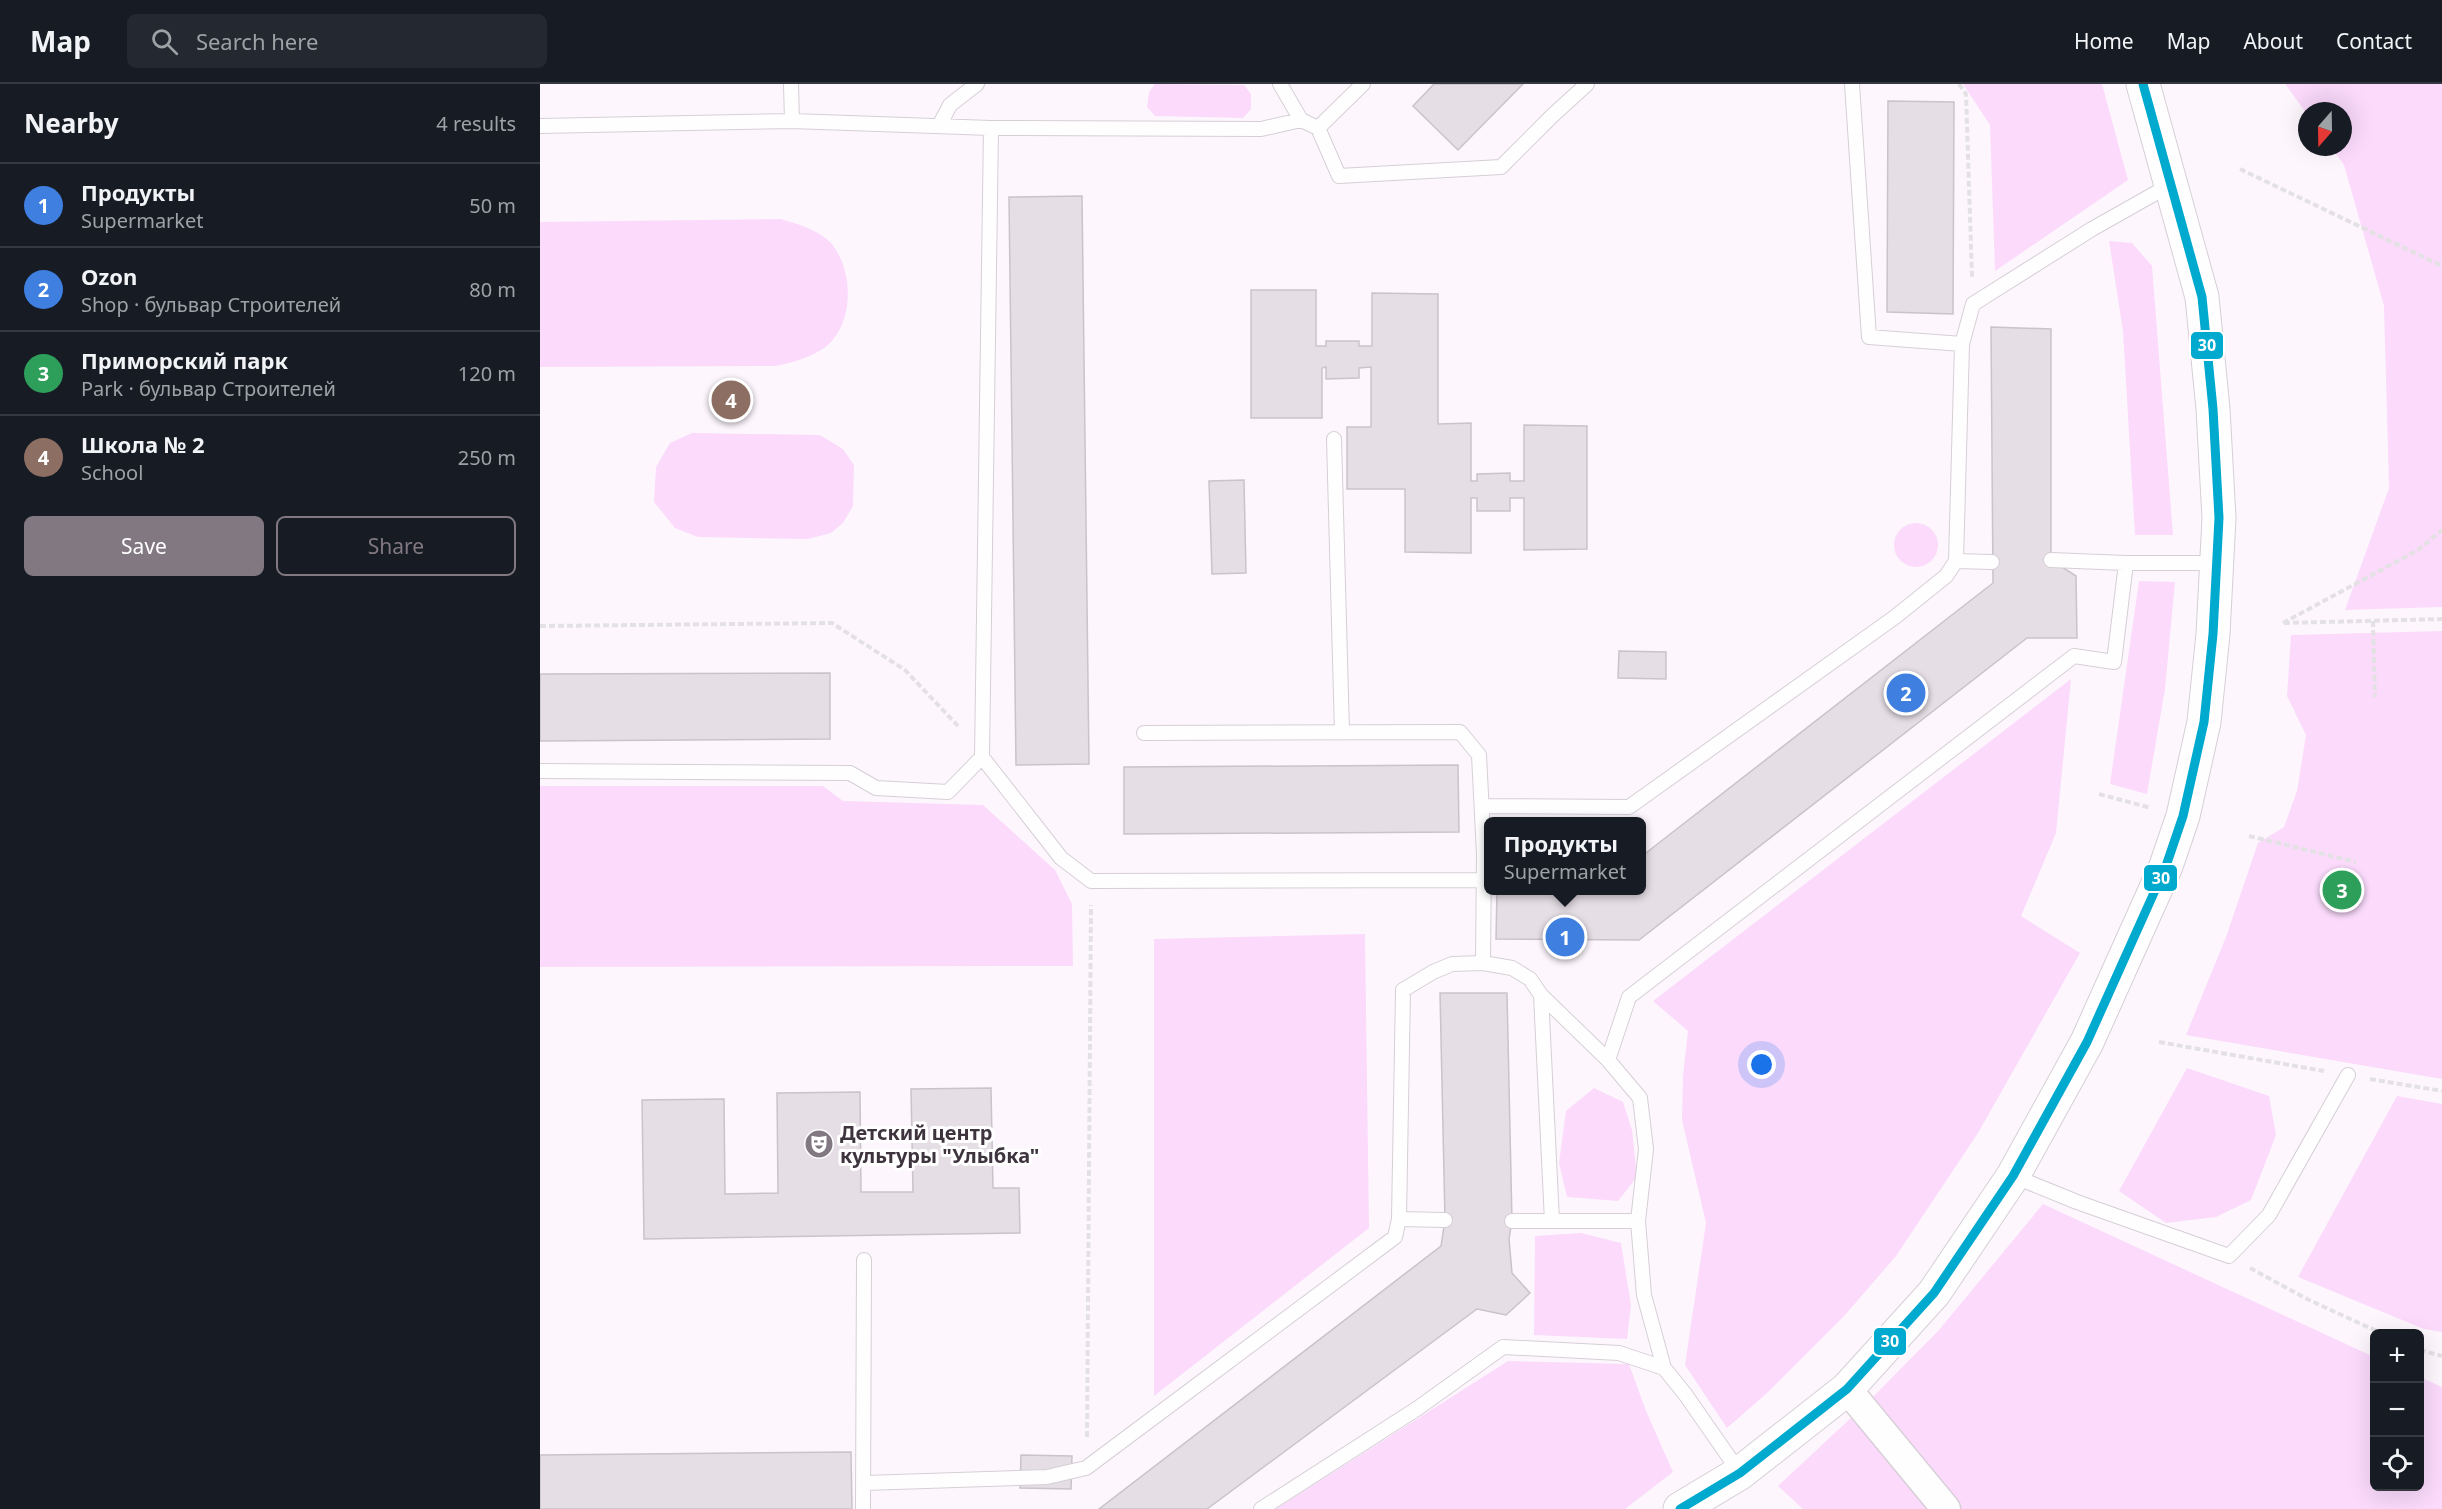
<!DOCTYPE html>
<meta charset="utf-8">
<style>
:root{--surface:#171b24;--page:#242831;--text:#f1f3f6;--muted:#9ea1a6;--line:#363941;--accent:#817881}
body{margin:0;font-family:"Noto Sans",sans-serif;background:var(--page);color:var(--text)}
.controls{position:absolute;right:18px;bottom:18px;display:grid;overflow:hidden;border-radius:9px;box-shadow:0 6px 24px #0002}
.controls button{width:54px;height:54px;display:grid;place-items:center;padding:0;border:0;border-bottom:2px solid var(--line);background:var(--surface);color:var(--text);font:30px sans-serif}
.compass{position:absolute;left:1758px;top:18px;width:54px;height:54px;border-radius:50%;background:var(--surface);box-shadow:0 6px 24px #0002;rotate:200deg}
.you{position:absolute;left:1222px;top:981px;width:21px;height:21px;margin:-15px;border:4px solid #fff;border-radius:50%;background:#1a73e8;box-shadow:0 0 0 9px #1a73e833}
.badge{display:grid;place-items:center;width:39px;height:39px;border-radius:50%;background:var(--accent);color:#fff;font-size:20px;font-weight:700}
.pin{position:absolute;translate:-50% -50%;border:3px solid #fff;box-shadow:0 2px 6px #0006}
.popup{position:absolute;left:944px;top:733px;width:162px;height:78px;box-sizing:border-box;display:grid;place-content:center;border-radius:9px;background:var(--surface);filter:drop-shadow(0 2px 4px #0005);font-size:20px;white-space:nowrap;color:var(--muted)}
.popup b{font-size:22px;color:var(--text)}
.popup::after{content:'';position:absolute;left:50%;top:100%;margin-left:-12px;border:12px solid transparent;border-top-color:var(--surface)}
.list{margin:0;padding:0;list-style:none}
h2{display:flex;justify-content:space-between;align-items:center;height:78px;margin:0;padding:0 24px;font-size:26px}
h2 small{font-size:20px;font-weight:400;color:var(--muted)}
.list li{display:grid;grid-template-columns:39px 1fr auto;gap:18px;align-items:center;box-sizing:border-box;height:84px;padding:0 24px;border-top:2px solid var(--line)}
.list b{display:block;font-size:22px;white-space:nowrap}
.list p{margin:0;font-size:20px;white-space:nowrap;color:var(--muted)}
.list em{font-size:20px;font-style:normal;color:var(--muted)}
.actions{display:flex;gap:12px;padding:18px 24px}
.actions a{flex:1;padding:14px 0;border:2px solid var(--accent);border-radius:9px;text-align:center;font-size:21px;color:var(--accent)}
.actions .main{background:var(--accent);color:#fff}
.icon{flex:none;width:33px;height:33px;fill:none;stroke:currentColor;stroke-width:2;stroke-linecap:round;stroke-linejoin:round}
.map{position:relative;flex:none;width:1902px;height:1425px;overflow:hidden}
header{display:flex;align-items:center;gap:36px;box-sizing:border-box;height:84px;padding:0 30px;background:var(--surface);border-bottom:2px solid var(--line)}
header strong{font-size:28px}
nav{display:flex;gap:33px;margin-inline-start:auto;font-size:21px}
.search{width:420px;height:54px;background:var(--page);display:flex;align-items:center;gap:15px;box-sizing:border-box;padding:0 21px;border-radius:9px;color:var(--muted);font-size:22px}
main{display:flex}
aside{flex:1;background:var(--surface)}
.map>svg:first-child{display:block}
.green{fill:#fbdafc}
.building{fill:#e5dee5;stroke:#cac3ca;stroke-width:1.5}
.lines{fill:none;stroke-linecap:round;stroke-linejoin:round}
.lane-casing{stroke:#d6cfd6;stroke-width:16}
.street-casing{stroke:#d6cfd6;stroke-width:31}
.secondary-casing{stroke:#d6cfd6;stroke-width:35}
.path{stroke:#e4e1e4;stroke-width:4;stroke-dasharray:6 3;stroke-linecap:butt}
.lane{stroke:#fffeff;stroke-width:14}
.street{stroke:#fffeff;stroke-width:28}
.secondary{stroke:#fffeff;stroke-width:33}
.bus-1-casing{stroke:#fff;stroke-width:14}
.bus-1{stroke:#00a9ce;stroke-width:9}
.labels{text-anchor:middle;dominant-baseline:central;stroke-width:6;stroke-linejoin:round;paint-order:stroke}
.poi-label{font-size:20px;font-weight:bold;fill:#3e343e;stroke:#fff;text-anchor:start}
.line-badge{stroke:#fff;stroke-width:2}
.badge-label{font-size:16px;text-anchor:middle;font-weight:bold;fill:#fff}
</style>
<header>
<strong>Map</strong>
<div class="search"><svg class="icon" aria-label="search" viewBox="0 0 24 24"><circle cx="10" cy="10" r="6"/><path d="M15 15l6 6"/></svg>Search here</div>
<nav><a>Home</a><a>Map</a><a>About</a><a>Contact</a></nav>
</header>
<main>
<aside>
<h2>Nearby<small>4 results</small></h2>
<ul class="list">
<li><span class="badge" style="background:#3f7fe0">1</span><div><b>Продукты</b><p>Supermarket</p></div><em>50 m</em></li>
<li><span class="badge" style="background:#3f7fe0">2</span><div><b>Ozon</b><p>Shop · бульвар Строителей</p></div><em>80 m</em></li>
<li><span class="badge" style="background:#2e9e5b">3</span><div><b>Приморский парк</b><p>Park · бульвар Строителей</p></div><em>120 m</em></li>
<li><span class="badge" style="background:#8d6e63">4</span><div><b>Школа № 2</b><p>School</p></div><em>250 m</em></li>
</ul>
<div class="actions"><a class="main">Save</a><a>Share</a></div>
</aside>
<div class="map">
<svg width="1902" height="1425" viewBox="0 0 1902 1425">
<rect width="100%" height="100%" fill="#fdf7fd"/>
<path class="green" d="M615,0L704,1L711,10V25L703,34L615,32L607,23L609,8Z
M1423,0H1562L1588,96L1455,187L1450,41Z
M1745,0H1902V523L1805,526L1849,404L1844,222L1804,81L1791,63H1803V27H1767V30Z
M241,135C257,140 279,146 291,159C314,186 315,241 284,264C269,274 254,278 236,282L0,283V138Z
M1569,157L1592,159L1612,182L1633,451H1595L1583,247Z
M152,349L280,351L303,365L314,381L313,422L303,439L291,449L268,455L158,453L135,444L114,418L116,383L130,359Z
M1354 461a22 22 0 1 1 44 0a22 22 0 1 1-44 0Z
M1599,497L1635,498L1625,605L1607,710L1570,700Z
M1902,547V995L1646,951L1686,853L1718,759L1744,743L1757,707L1766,651L1747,612L1751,551Z
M1531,595L1516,749L1481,832L1540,869L1438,1049L1356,1172L1305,1231L1227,1309L1187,1344L1145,1281L1166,1139L1142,1036L1143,992L1148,947L1113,917Z
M0,702H283L303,717L443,721L515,786L532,820L533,882L0,883Z
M825,850L829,1144L614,1312V855Z
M1647,984L1729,1012L1736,1051L1711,1116L1676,1133L1626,1139L1579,1107Z
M1054,1004L1083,1018L1092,1046L1097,1093L1078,1117L1027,1113L1019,1079L1026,1027Z
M1857,1012L1902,1020V1248L1884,1245L1758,1193Z
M1503,1120L1834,1273V1402H1880V1293L1902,1303V1425H1263L1238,1402L1328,1318L1399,1246Z
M1041,1149L1081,1159L1091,1221L1087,1255L994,1251L995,1152Z
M968,1277L1089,1280L1106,1327L1133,1388L1085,1425H736Z"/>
<path class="building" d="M894,0H983L918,66L873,22Z
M1348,17L1414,18L1413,230L1347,228Z
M542,112L549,680L476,681L469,113Z
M711,206H776V262H786V257H819V262H832V209L898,210V340L931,339V397H937V390L970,389V397H984V341L1047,342V465L984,466V414H970V427H937V414H931V469L865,468V405H807V343H831V283L819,284V294L786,295V283L782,284V334H711Z
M1451,243L1511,245V476L1536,492L1537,554H1487L1099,856L956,855L957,806H1102V772L1453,499Z
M704,396L706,489L672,490L669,397Z
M1079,567L1126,568V595L1078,594Z
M290,589V655L0,657V590Z
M918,681L919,748L584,750V683Z
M900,909H967L972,1137L969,1155L972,1189L990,1209L966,1231L937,1225L667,1425H559L901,1162L905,1136Z
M451,1004L453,1104H479L480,1149L104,1155L102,1016L184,1015L185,1110L238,1109L237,1009L320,1008L321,1108H373L371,1005Z
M311,1368L312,1425H0V1371Z
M481,1371L532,1372L531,1405L480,1404Z"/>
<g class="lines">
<g class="lane-casing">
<path id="lane" d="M251,0L252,37
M740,0L761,36
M0,42L252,37L451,44L721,45L761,36L778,44L823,0
M399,42L410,21L437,0
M778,44L799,92L961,83L1013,31L1047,0
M1422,260L1433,220L1552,145L1630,101
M794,355L802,648
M1511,476L1586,479H1676
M1416,477L1452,478
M604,649L920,648L939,671L944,770L943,879
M442,673L451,44
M0,687L310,689L336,704L408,708L442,673L521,774L551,797L943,796
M943,722L1089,723L1355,533L1406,492L1416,477L1422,260L1329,253L1312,0
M1001,911L1012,1137
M1473,1092L1537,1118L1689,1172L1729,1131L1808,991
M859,1135L905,1136
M972,1137H1098L1106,1065L1100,1014L1068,976L1089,913L1534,572L1574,578L1586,479
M1098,1137L1104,1211L1124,1284
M325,1399L507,1393L546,1384L855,1153L859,1135L863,906L893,888L912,880L943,879L972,884L990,895L1001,911L1068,976
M323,1425L324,1176
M721,1425L878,1324L963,1263L1079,1269L1124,1284L1145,1310L1200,1389"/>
</g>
<g class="street-casing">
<path id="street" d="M1307,1305L1406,1425"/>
</g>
<g class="secondary-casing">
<path id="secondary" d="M1140,1425L1200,1389L1307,1305L1394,1209L1473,1092L1547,958L1626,782L1643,732L1664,638L1673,550L1679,434L1673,325L1662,213L1603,0"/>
</g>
<path class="path" d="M1419,0L1426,10L1432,193
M1700,85L1902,182
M1833,537L1835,613
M1743,539L1878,466L1902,446
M1744,539L1902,535
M0,542L292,539L365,586L418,642
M1559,710L1611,724
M1709,752L1816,778
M1619,958L1784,987
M1830,995L1902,1007
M1710,1184L1767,1215L1843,1250
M1880,1266L1902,1272
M547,1353L551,821"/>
<use href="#lane" class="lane"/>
<use href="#street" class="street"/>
<use href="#secondary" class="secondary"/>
<g class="bus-1-casing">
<path id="bus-1" d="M1140,1425L1200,1389L1307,1305L1394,1209L1473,1092L1547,958L1626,782L1643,732L1664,638L1673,550L1679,434L1673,325L1662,213L1603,0"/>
</g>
<use href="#bus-1" class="bus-1"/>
</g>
<defs>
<g id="theatre-disc" transform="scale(1.5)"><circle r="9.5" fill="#817881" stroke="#fff"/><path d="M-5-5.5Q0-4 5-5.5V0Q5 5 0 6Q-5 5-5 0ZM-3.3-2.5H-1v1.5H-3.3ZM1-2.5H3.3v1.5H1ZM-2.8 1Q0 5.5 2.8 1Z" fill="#fff"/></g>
</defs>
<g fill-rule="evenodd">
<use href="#theatre-disc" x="279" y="1060"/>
</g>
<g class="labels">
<g class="poi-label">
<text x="300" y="1048">Детский центр<tspan x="300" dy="23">культуры "Улыбка"</tspan></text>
</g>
</g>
<g class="line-badge">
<rect x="1650" y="247" width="34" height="29" rx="6" fill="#00a9ce"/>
<rect x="1603" y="780" width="35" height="28" rx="6" fill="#00a9ce"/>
<rect x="1333" y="1243" width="34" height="29" rx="6" fill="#00a9ce"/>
</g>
<g class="badge-label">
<text x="1667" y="267">30</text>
<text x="1621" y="800">30</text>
<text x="1350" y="1263">30</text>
</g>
</svg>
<div class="controls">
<button>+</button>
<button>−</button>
<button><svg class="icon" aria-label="locate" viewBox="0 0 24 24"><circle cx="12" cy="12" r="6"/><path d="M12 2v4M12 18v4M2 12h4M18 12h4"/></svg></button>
</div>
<svg class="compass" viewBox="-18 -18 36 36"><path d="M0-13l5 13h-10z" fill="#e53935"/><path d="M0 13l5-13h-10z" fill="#9ea1a6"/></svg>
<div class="you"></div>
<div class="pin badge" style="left:1025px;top:853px;background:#3f7fe0">1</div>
<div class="popup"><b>Продукты</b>Supermarket</div>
<div class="pin badge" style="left:1366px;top:609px;background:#3f7fe0">2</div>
<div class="pin badge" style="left:1802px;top:806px;background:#2e9e5b">3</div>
<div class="pin badge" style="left:191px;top:316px;background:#8d6e63">4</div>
</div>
</main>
